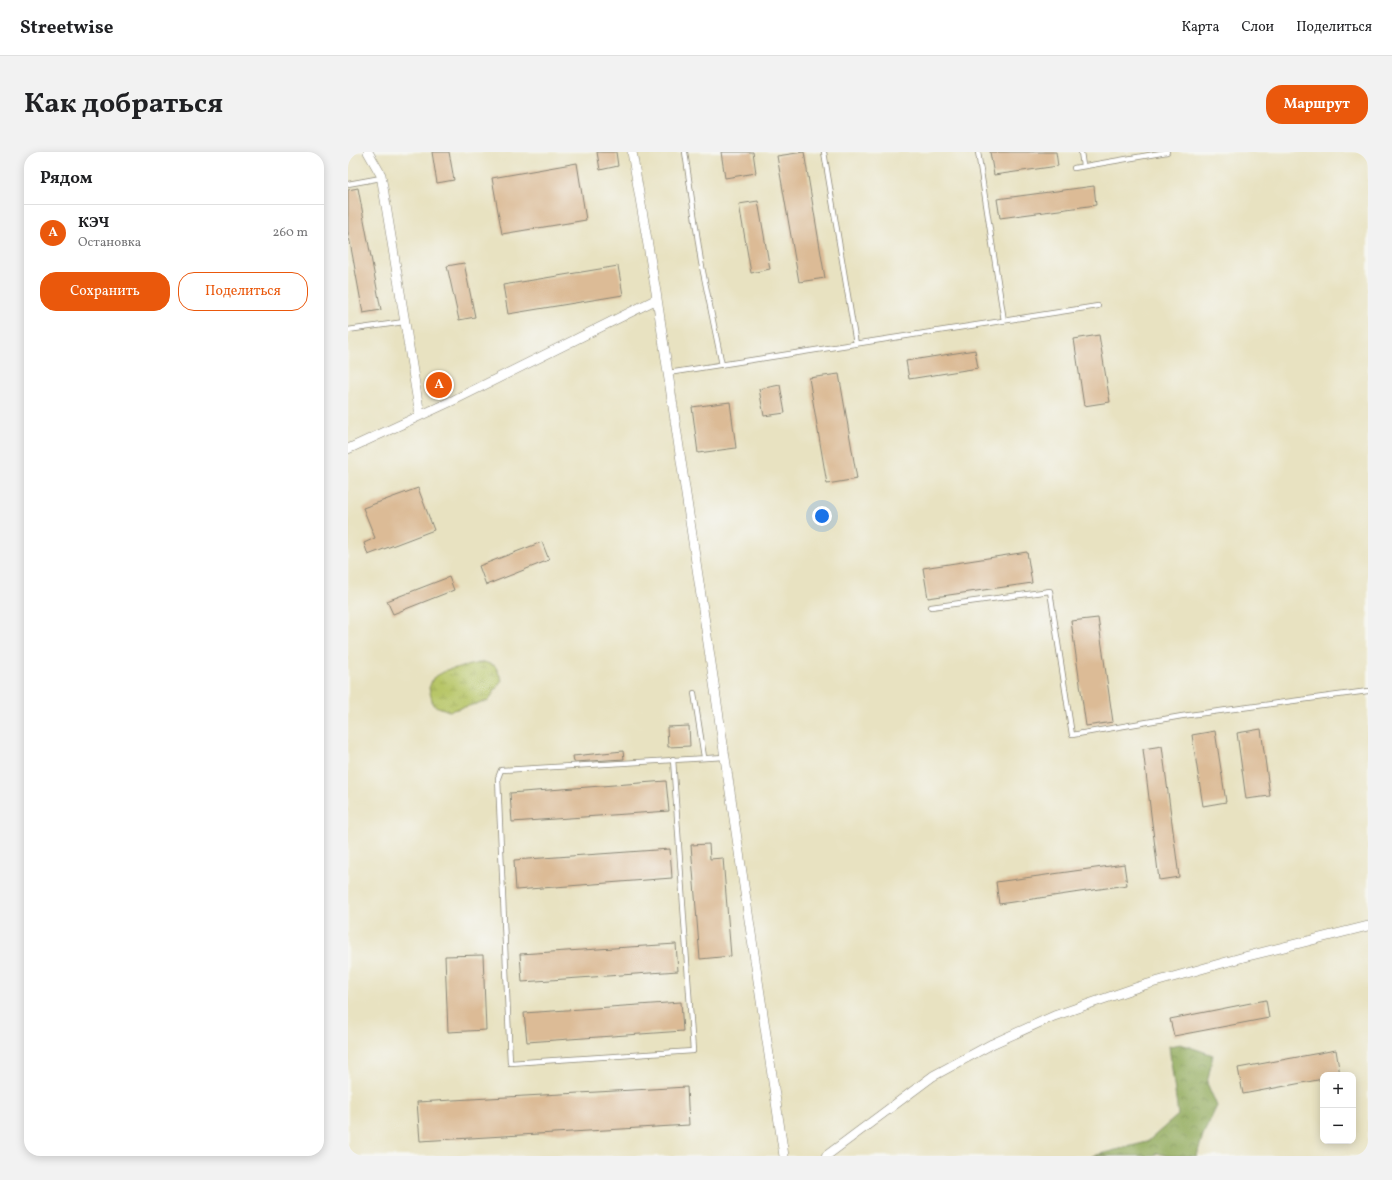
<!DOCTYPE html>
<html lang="ru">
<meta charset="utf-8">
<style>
:root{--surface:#fff;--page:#f2f2f2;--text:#202124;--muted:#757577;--line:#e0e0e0;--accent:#ea580c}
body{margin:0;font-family:Vollkorn,serif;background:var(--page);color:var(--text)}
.controls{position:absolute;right:12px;bottom:12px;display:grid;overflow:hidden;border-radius:8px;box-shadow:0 2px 10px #0003}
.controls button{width:36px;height:36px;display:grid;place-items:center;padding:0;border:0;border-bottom:1px solid var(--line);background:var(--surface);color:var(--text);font:20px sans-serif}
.you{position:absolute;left:474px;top:364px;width:14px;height:14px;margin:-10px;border:3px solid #fff;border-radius:50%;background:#1a73e8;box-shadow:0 0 0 6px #1a73e833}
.badge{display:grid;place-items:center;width:26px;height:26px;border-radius:50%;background:var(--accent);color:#fff;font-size:13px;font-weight:700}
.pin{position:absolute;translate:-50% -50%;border:2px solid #fff;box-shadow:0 1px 4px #0006}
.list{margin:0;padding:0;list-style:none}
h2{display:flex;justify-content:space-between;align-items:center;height:52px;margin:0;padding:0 16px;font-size:17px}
h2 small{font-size:13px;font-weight:400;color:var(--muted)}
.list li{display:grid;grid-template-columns:26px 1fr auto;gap:12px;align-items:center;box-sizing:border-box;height:56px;padding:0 16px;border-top:1px solid var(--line)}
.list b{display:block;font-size:15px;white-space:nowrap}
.list p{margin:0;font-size:13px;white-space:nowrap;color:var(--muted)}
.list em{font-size:13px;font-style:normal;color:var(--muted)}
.actions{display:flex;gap:8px;padding:12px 16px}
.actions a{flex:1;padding:9px 0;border:1px solid var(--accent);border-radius:16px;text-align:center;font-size:14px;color:var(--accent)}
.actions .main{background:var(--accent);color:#fff}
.map{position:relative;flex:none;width:1020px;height:1004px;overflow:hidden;border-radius:16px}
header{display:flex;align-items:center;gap:24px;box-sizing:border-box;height:56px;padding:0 20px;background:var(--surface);border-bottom:1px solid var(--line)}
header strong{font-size:19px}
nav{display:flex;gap:22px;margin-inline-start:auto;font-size:14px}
.intro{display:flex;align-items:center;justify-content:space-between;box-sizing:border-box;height:96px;padding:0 24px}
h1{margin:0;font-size:28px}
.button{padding:10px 18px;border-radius:16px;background:var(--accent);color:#fff;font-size:14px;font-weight:700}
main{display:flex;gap:24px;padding:0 24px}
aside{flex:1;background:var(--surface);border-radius:16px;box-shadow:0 2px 10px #0003}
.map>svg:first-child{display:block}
.forest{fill:url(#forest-crowns);stroke:#5e6b44}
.wetland{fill:url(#wetland-marsh);stroke:#72784a}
.building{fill:#dcbb96}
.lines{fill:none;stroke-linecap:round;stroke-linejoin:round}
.lane-casing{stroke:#8a8676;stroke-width:6}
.street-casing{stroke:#8a8676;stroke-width:10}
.lane{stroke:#fff;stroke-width:4.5}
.street{stroke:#fff;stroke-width:9}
</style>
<header>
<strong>Streetwise</strong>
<nav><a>Карта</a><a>Слои</a><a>Поделиться</a></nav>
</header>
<div class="intro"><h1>Как добраться</h1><a class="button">Маршрут</a></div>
<main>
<aside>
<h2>Рядом<small></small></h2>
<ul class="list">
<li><span class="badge">A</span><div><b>КЭЧ</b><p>Остановка</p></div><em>260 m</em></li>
</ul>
<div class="actions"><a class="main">Сохранить</a><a>Поделиться</a></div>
</aside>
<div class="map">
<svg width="1020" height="1004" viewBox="0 0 1020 1004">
<defs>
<pattern id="forest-crowns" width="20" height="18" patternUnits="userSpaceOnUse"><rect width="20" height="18" fill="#92ab5c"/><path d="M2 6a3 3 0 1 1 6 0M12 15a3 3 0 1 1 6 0" fill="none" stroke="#778b4c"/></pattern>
<pattern id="wetland-marsh" width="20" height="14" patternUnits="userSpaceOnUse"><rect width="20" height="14" fill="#b8c668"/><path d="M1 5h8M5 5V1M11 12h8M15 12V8" fill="none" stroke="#9eaa5a"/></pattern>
</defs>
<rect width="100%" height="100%" fill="#f6f6f2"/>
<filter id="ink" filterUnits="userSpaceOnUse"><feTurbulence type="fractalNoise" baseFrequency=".025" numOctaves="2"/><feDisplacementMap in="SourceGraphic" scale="8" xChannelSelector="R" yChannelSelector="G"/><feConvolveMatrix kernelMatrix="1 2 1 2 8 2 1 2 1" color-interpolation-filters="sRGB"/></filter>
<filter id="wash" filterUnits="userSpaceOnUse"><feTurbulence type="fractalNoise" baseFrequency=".012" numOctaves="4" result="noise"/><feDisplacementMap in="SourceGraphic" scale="16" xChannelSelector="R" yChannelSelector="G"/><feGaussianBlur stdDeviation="0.9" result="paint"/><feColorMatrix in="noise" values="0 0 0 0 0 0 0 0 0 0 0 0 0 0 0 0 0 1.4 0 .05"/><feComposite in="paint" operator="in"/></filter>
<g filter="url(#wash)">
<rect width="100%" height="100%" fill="#e8e2c1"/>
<path class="forest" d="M833,892L865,903L859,931L869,954L855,983L849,1004H820L809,1001L806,1004H744L799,990L830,963L821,894Z"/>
<path class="wetland" d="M136,510L147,514L154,528L140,549L101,559L85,553L81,536L85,526L99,518Z"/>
<g id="blocks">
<path class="building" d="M84,0H101L106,28L89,31Z
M249,0H268L270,14L252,18Z
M373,0H405L408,21L377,26Z
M456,0L477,126L451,130L429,4Z
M642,0H708L710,14L646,23Z
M229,11L238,68L154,82L144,26Z
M746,34L748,53L652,66L649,47Z
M10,36L33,158L15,161L0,79V38Z
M410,49L422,117L403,121L391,52Z
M116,111L127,165L111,168L99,114Z
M270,114L275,143L160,162L155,133Z
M751,183L762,250L736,254L726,187Z
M627,198L630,216L561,227L558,209Z
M491,222L509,327L479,332L461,226Z
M432,233L437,261L416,264L411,237Z
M382,250L388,296L350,301L344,255Z
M70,336L86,378L20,403L16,391L27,386L15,356Z
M194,390L201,408L138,433L131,414Z
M679,400L684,431L580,446L575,416Z
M101,425L106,438L45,462L39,449Z
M750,466L765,570L738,574L723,469Z
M341,574L342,594L320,595L319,575Z
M913,577L922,644L898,647L889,581Z
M867,579L878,650L855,654L844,583Z
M814,594L831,725L811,728L795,597Z
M275,599L276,607L226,610L225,604Z
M318,629L321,659L164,670L162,641Z
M361,692L362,707L375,706L383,804L352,807L343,693Z
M322,697L324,726L168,738L166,708Z
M776,712L779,733L651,752L648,730Z
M328,792L330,819L174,830L172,802Z
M135,803L138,878L100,880L97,804Z
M918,848L921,866L826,884L822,867Z
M333,850L335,879L179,890L176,861Z
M988,898L992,923H975V927L895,942L890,916Z
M339,935L341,973L72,989L69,950Z"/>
</g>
</g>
<g filter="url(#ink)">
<use href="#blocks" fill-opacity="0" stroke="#8a8676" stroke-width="1"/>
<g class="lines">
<g class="lane-casing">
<path id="lane" d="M337,0L353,110L374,213
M476,0L508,192
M630,0L656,169
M733,0L735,14
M726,16L819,0
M0,32L33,26
M0,178L56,170
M320,221L750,154
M583,455L702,439L724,583L834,564L1020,539
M346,541L356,605
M325,607L345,899L162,911L150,626L153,618L377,605"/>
</g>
<g class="street-casing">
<path id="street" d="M20,0L33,23L72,263
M284,0L308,140L436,1004
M0,297L106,248L309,147
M478,1004L585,924L644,892L706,864L793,834L896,805L1020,774"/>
</g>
<use href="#lane" class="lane"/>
<use href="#street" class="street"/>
</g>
</g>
</svg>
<div class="controls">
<button>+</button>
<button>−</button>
</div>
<div class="you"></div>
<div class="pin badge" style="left:91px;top:233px">A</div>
</div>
</main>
